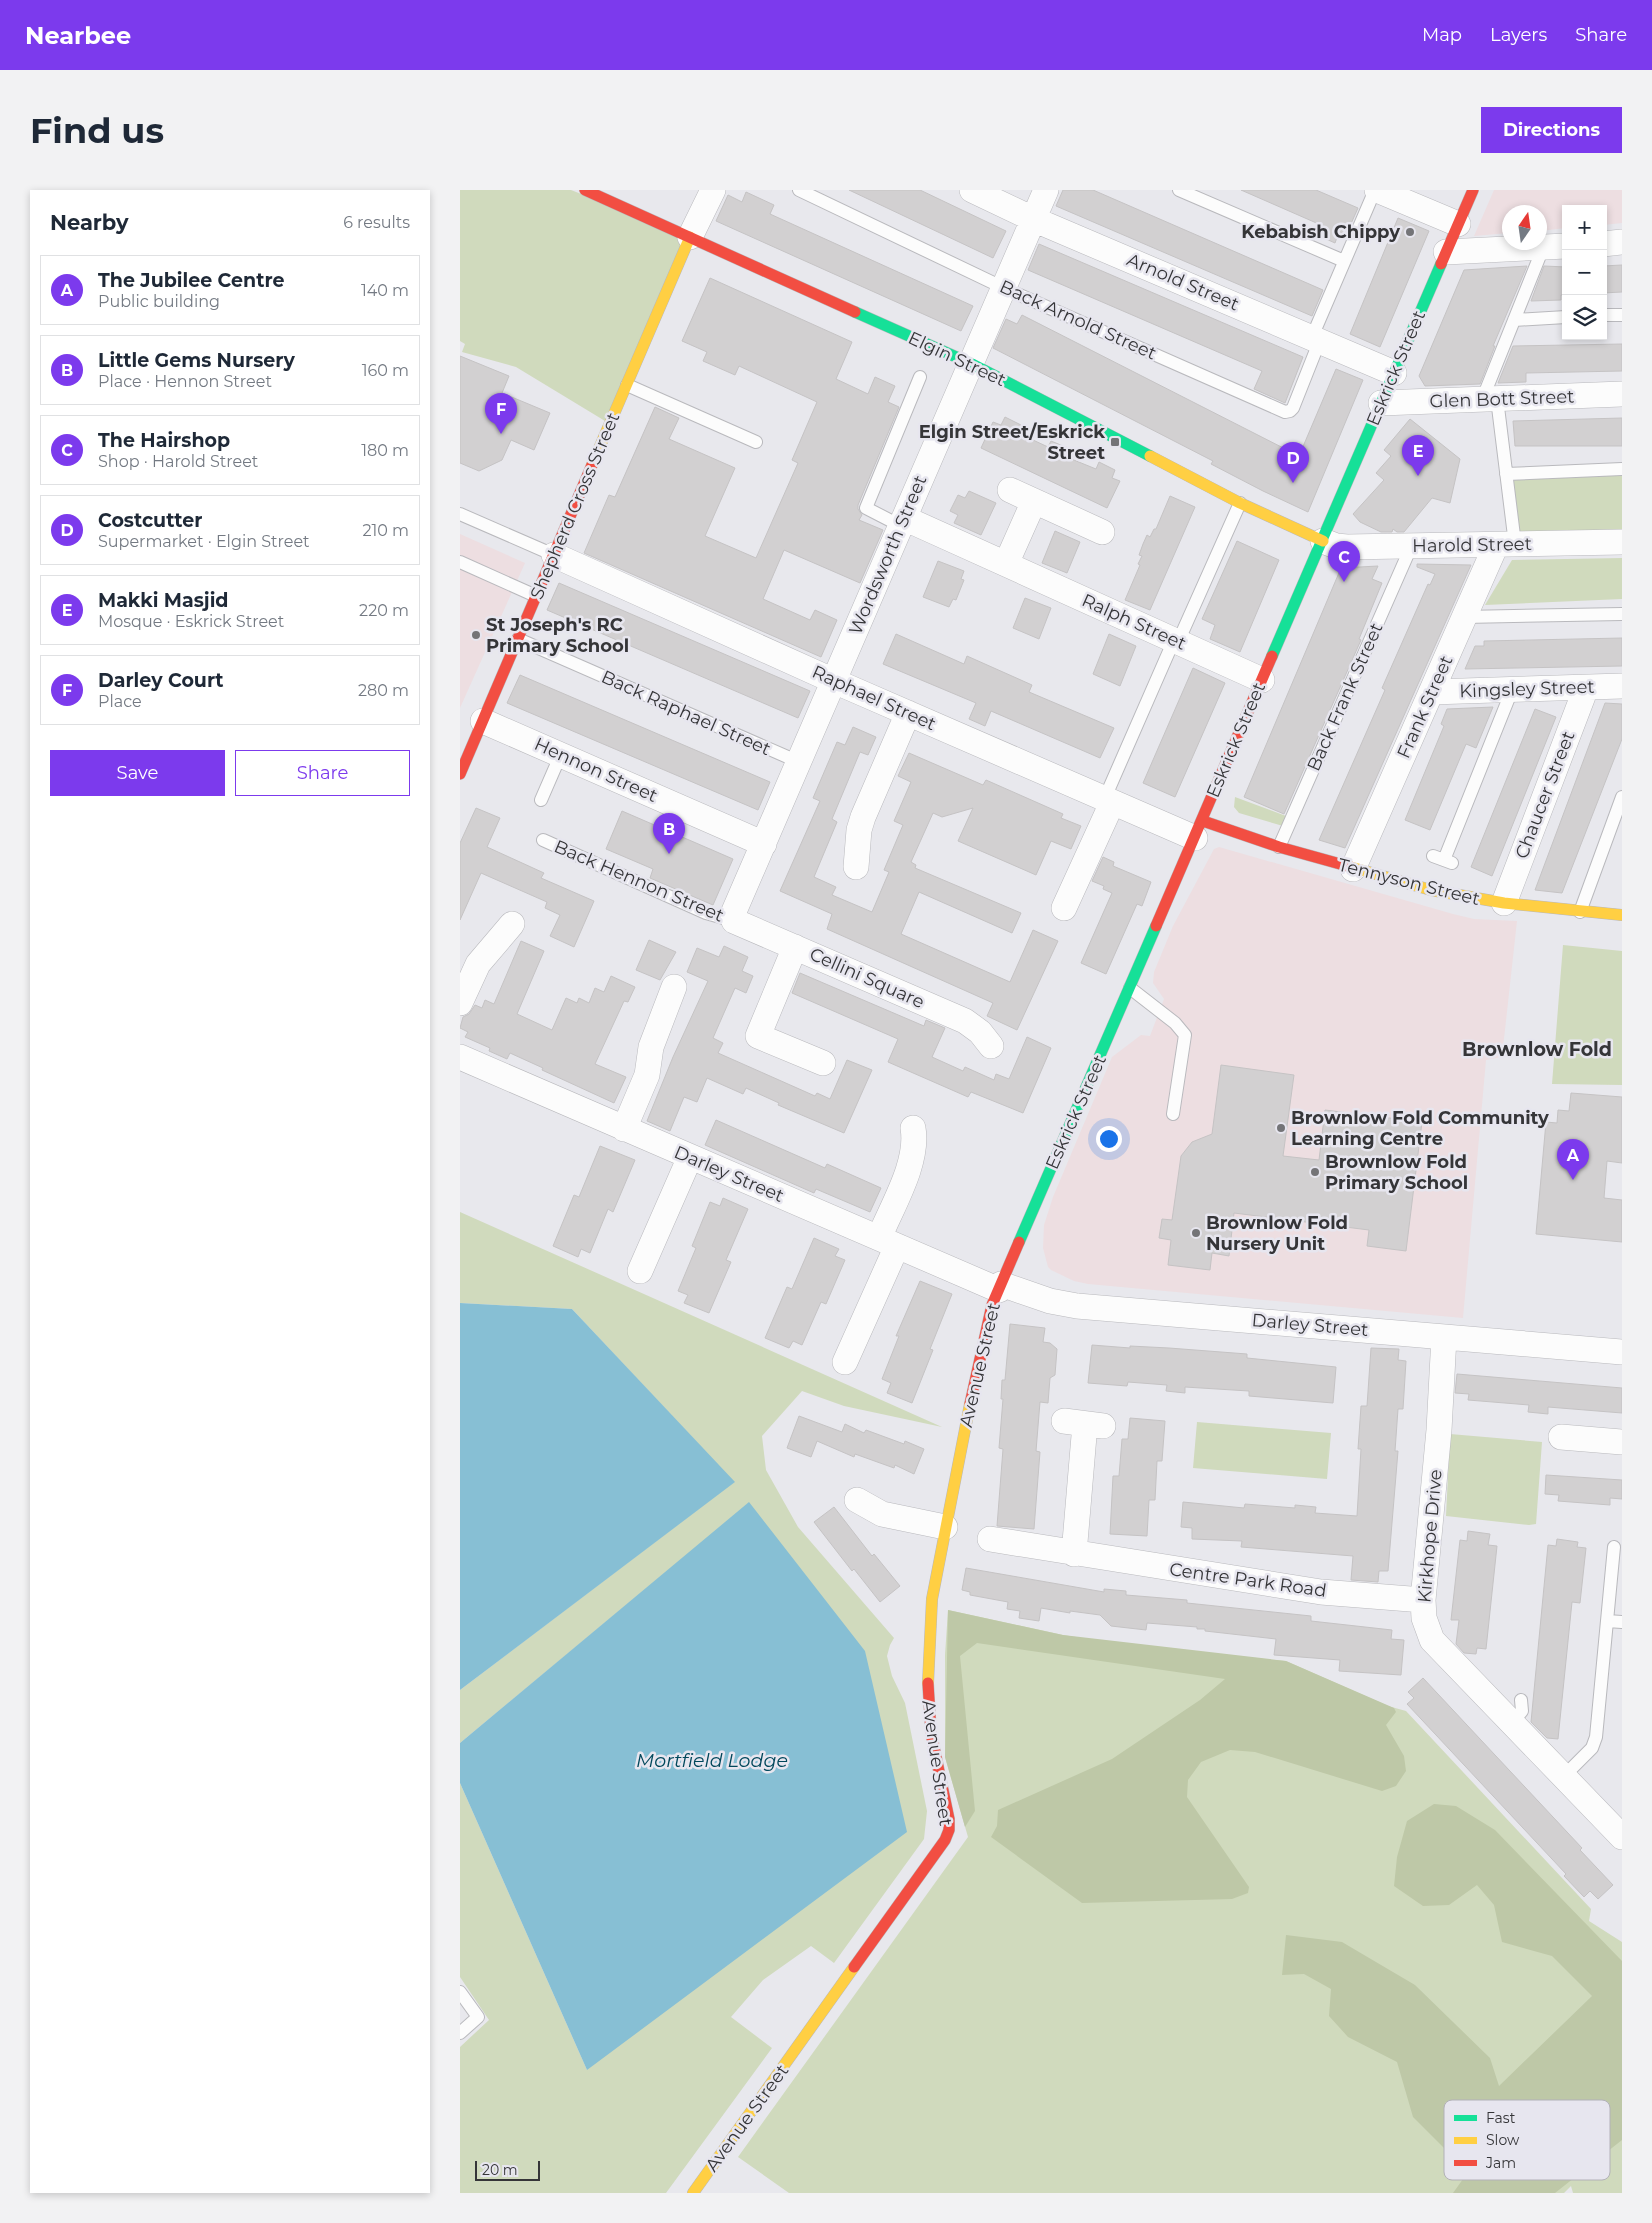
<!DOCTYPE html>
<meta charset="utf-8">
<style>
:root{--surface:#fff;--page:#f2f2f3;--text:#1f2937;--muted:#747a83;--line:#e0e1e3;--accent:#7c3aed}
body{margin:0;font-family:Montserrat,sans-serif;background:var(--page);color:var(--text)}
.controls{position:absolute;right:15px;top:15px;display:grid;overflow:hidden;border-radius:0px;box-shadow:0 2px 8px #0003}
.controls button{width:45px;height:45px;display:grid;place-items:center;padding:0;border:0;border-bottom:1px solid var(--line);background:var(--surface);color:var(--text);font:25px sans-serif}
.compass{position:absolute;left:1042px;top:15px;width:45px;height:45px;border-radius:50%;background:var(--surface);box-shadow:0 2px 8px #0003;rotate:13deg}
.scale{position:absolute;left:15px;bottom:12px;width:65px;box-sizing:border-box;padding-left:5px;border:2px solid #353538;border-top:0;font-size:14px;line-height:18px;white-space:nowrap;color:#353538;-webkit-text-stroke:4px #e7e6ef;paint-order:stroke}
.you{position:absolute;left:648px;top:948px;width:18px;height:18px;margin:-12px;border:4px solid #fff;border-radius:50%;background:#1a73e8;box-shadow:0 0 0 8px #1a73e833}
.badge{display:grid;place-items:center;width:32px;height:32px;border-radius:50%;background:var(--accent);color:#fff;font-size:16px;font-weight:700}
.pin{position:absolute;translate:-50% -41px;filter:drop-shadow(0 1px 2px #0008)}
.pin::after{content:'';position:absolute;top:26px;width:18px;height:15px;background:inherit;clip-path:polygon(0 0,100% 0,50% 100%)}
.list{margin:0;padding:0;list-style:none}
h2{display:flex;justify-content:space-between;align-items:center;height:65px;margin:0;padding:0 20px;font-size:21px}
h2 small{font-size:16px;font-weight:400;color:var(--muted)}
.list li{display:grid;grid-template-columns:32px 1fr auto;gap:15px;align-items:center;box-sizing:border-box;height:70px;margin:0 10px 10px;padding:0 10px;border:1px solid var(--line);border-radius:0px}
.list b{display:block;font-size:19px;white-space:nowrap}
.list p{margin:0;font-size:16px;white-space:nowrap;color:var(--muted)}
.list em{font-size:16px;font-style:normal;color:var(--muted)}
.actions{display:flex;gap:10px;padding:15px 20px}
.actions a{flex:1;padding:11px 0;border:1px solid var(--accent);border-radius:0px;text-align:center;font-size:18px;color:var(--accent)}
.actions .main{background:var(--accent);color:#fff}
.icon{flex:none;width:28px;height:28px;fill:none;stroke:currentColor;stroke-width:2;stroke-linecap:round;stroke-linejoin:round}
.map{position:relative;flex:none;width:1162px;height:2003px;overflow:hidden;border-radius:0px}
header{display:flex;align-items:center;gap:30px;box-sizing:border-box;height:70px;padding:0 25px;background:var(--accent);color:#fff}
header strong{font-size:24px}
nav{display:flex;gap:28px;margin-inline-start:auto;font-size:18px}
.intro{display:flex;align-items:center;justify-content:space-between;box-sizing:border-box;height:120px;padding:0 30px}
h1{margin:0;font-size:35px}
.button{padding:12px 22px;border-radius:0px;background:var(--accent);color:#fff;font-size:18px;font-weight:700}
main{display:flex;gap:30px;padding:0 30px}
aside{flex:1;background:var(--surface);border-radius:0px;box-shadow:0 2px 8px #0003}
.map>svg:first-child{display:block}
.education{fill:#eddee1}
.green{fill:#d0dabd}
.forest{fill:#bec8a7}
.water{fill:#87bfd4}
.building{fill:#d2d0d1;stroke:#c5c3c4}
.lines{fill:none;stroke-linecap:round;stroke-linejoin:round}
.lane-casing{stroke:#b9b9bd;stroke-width:14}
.street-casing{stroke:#b9b9bd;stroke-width:26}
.fast-casing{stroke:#b9b9bd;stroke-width:12}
.slow-casing{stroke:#b9b9bd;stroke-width:12}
.jam-casing{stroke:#b9b9bd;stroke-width:12}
.lane{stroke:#fcfcfc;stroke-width:12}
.street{stroke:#fcfcfc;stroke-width:25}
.fast{stroke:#16e098;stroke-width:11}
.slow{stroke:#ffcf43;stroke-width:11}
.jam{stroke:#f24e42;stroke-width:11}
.poi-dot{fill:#747477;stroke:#e7e6ef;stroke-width:2}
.labels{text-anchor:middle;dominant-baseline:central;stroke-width:5;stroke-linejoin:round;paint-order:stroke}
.poi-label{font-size:18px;font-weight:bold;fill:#353538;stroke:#e7e6ef;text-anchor:start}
.street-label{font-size:18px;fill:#353538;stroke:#e7e6ef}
.neighbourhood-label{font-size:19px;font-weight:bold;fill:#353538;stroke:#e7e6ef}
.water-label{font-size:19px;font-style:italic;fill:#00475b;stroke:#e7e6ef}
.key{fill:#e7e6ef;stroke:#b2b1b8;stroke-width:1}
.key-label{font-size:14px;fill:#353538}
</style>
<header>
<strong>Nearbee</strong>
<nav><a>Map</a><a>Layers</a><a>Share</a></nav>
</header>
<div class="intro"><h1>Find us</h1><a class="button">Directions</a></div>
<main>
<aside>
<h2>Nearby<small>6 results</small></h2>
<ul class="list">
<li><span class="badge">A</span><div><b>The Jubilee Centre</b><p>Public building</p></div><em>140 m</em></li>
<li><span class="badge">B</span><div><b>Little Gems Nursery</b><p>Place · Hennon Street</p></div><em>160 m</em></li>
<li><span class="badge">C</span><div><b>The Hairshop</b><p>Shop · Harold Street</p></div><em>180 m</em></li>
<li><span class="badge">D</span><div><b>Costcutter</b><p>Supermarket · Elgin Street</p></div><em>210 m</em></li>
<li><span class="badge">E</span><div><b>Makki Masjid</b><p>Mosque · Eskrick Street</p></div><em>220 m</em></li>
<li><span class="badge">F</span><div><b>Darley Court</b><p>Place</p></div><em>280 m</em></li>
</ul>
<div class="actions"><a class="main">Save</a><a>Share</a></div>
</aside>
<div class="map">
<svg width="1162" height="2003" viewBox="0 0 1162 2003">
<rect width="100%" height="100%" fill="#e8e8ed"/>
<path class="education" d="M1034,0H1162V33L1143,35V19H1106V38L1080,41V22H1050L1049,43L1014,46Z
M0,344L65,373L0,518Z
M759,657L993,724L1014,729L1057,731L1042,867L1026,870L1003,1128L628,1094L614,1091L591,1080L588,1077L583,1058L584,1035L593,1007L652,867L681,845L690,846L704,809L693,793L694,782L713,736L754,659Z"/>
<path class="green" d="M0,0H111L230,47L150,234L56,177L2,162L5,154L0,151Z
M1162,279V348L1053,345L1046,284Z
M1162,368V409L1025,415L1052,370Z
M775,607L826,626L823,636L779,623L774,617Z
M1103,755L1162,761V895L1092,894Z
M0,1022L482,1237L384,1216L342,1201L302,1246L306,1280L338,1337L434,1448L430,1455L427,1466L432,1486L445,1513L467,1621L464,1649L374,1773L351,1756L303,1790L271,1827L312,1858L206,2003H0V1857L29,1830L0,1787V1593L127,1880L289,1313L0,1553V1500L274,1292L112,1119L0,1113Z
M737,1232L871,1243L867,1289L733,1278Z
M990,1244L1082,1252L1076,1334L1069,1335L986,1326Z
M488,1420L603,1445L673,1456L826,1471L928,1516L946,1521L1131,1719L1129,1731L1162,1752V2003H1113L1111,1996L1104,2003H329L278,1967L508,1647L485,1567V1465Z"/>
<path class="forest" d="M488,1420L603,1445L826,1471L934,1518L936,1522L926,1535L944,1566L946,1581L936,1596L922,1601L795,1562L770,1560L741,1572L728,1590L727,1607L789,1697L788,1703L772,1709L622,1713L531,1647L537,1636L538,1620L652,1569L740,1510L765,1489L517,1453L500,1466L515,1621L505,1637L485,1567Z
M974,1614L996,1616L1035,1640L1162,1771V1950L1095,2003H993L1008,1982L953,1927L937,1872L888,1847L869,1826L871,1799L844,1784L822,1785L826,1745L882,1752L955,1795L1030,1868L1039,1896L1132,1806L1092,1766L1042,1752L1034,1715L1017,1695L989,1715L963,1716L934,1696L937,1667L947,1631Z"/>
<path class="water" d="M0,1113L112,1119L275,1292L0,1500Z
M289,1312L405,1461L447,1642L127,1880L0,1593V1553Z"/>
<path class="building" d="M389,0H460L546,41L533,68Z
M603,0H633L863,100L852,126L596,16Z
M781,0H856L898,18L886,45L879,42L875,53L857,45L861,35Z
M286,2L314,15L310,24L513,116L501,141L256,31L268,5L282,12Z
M938,28L969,41L920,157L890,144Z
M579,54L843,167L825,213L794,199L802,181L568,80Z
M1162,75V102L1143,103V76Z
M1067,76L1033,156H1035L1020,194L965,196L959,186L1004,80Z
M1084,76L1106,77V105H1101V110L1071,111Z
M250,88L392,152L376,189L408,204L415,187L435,196L428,212L439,217L398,315V319L402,325L399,330L423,340L400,393L324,360L303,409L350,430L355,420L377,430L361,467L124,363L149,305L155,307L195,217L219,228L209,249L275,278L245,346L296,368L338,273L332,270L357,212L279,176L275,185L243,171L247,162L222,151Z
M562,125L839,266L876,179L903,190L848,322L803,301L751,274L753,271L533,158L546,129L557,134Z
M1162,154V181L1066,183V192L1038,193L1053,156Z
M0,166L49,186L42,203L90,223L74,260L51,250L42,270L19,281L0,273Z
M545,227L561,235L558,243L588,257L591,251L608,258L604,266L636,279L639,272L655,280L652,288L660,291L647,318L521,258L533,232L541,235Z
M1162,228V256H1055L1053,231Z
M950,229L1000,269L990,313L972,308L944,342H937L933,339L932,342H921L900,332L893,324L924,290L916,283L931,266L924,260Z
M509,301L536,313L521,345L494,333L498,325L490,321L498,305L505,308Z
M710,306L735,317L690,420L665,410L680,375L678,374L682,366L679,365L683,354L687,345L690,347L694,339H696Z
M595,341L620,352L607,383L582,373Z
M777,351L819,370L780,462L750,449L755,435L742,429Z
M478,371L504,381L501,389L504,390L496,410L493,409L489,417L463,407Z
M957,374L1011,375L885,658L859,650L925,500L922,498L949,437L968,394L970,395L975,384L957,377Z
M918,376L912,389L922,393L899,449L901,450L824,624L784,607L881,378Z
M99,393L350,501L338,528L87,420Z
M565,408L591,418L579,449L553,438Z
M436,444L504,474L507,466L572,495L569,502L654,538L640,568L531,521L525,536L509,529L516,513L423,474Z
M649,444L676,456L660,496L633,484Z
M1162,448V476L1005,479L1015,456H1024V451Z
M733,478L765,493L715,607L683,593Z
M60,485L310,592L298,620L47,513Z
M1145,513L1162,514V549L1102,703L1075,700Z
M1033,517L1016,558L1006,554L970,640L945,630L984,536L981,534L987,519Z
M1075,519L1096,527L1032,686L1011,677Z
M393,537L416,547L408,565L400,562L372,629L377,632L354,687L376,697L372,705L412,722L429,682L424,680L443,635L434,631L451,592L438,586L449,563L523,595L526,590L603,624L601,628L621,636L611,659L591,651L576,685L498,651L513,618L482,627L473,623L451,672L456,675L455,678L561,723L552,743L459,702L441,744L550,792L573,740L598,751L557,840L527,826L533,813L367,739L372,724L320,701L360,611L353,608L377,552L385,555Z
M16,618L40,628L27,657L84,683L81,688L134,711L114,757L90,746L100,725L85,718L87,712L21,683L0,730V653Z
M162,621L273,669L253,715L190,688L193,679L146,659Z
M643,667L654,672L653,676L691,692L682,716L677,714L646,784L621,773L652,703L643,699L644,696L632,691Z
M189,750L216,762L200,790L176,780Z
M61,751L84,761L57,824L92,840L106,808L117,813L119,808L129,813L135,798L144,802L151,786L175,797L168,812L164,811L135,874L166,887L154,913L82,880L83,878L50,863L47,869L29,861L30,858L5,847L8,842L0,838L3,827L9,824L15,815L22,818L25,810L34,814Z
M264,756L288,767L282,781L293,786L286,803L275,798L267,816L253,848L263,853L258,863L355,906L357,903L370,909L387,870L412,880L384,943L318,915L319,913L286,898L283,904L247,888L237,912L224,907L210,941L187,931L213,867L248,791L227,782L237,758L259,767Z
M340,783L464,836L466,830L485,838L472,867L503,881L505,877L534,890L536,884L549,889L567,847L591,858L563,923L511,902L508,907L428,872L438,849L332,803Z
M761,875L834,885L823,966L859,970L865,920L962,932L946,1061L907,1056L909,1040L774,1023L769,1066L752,1063L750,1080L708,1075L711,1050L699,1048L702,1029L712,1030L721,966L732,952L752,944Z
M1111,903L1162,907V973L1147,971L1144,1008L1162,1010V1052L1076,1044L1086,932L1097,933L1098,920L1109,921Z
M256,930L365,978L367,974L421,998L410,1022L356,999L354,1003L245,955Z
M140,956L175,970L153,1022L148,1019L130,1063L121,1059L118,1067L93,1056L114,1005L119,1007Z
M263,1008L288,1019L266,1070L271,1072L249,1123L224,1113L228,1105L218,1101L236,1058L232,1056L250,1012L260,1016Z
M354,1048L379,1059L375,1066L385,1070L366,1114L361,1112L342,1155L333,1151L329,1158L305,1148L327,1097L332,1099Z
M460,1091L492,1104L470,1159L473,1160L452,1213L427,1203L431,1193L422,1189L439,1146H436Z
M550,1134L585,1138L583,1152L590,1153L597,1159L595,1185L590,1188L588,1213L580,1212L576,1261L580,1262L574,1339L537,1336L543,1259L539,1258L543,1209H541L542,1190H545Z
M632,1155L670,1158V1156L709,1158L787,1164V1168L876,1177L873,1213L789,1206V1201L725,1197V1203L706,1201L707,1195L668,1192L667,1196L628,1193Z
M911,1158L939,1159L938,1170L946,1171L943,1219H938L935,1261H938L928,1381H919L918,1392L891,1390L893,1366L781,1357L782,1351L732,1349V1338L721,1337L723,1312L784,1318L785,1314L835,1318V1315L856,1317L855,1323L897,1326L901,1259H898L901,1216H907Z
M997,1184L1162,1198V1223L1088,1217V1224L1068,1222L1069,1215L1008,1210L1009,1204L995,1203Z
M339,1226L382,1242L385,1234L404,1243L406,1240L444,1254L445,1251L464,1259L454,1284L435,1275L434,1278L395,1264L394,1267L357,1251L351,1267L327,1258Z
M670,1228L705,1231L702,1271H697L695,1310H689L687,1346L650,1344L653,1286H659L662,1249H668Z
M1086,1285L1162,1290V1309L1150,1308V1315L1098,1311L1099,1305L1085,1304Z
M374,1317L412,1366L414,1364L440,1396L420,1412L394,1379L392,1381L354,1332Z
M1008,1341L1030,1344L1028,1355L1037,1356L1026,1459L1017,1458L1016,1464L1004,1463L996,1454L999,1430H991L1000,1350L1007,1351Z
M1097,1349L1118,1352L1117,1357L1126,1358L1120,1413L1112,1412L1098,1549L1087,1548L1071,1532L1088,1355L1096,1356Z
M506,1378L644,1402V1399L666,1401V1405L727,1410V1413L851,1426V1431L932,1440L931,1449L944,1450L941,1485L879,1481L880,1470L814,1465L816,1449L745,1441V1439H737V1437L687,1433L686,1440L651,1436L640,1425L610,1421V1423L581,1418L579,1431L559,1428L560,1421L547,1419L548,1412L510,1405V1402L502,1400Z
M963,1488L1122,1658L1120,1660L1153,1695L1138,1709L1130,1701L1124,1707L1104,1686L1106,1684L947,1514L954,1508L948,1502Z"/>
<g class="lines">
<g class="lane-casing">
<path id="lane" d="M339,0L544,98L825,222L830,221L833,218L860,150
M719,0L884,71
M1143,125H1162
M1054,130L1106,127
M852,147L915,0
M167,195L296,252
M1037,209L1055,354
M1022,210L1083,58
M1046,284L1162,279
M0,324L94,365
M441,336L406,318L460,187
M0,372L76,406
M1004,427L1162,424
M58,449L339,572
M718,452L780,313
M81,610L101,564
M644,610L714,450
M83,650L246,723L274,731
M819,657L951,357
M973,666L992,673
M984,670L1052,500
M1120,722L1162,607
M670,798L715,833L725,845L713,924
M1147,1431L1162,1432
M1053,1532L1062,1521L1061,1510
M1104,1586L1132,1558L1136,1547L1154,1357
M0,1802L18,1827L0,1843"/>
</g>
<g class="street-casing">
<path id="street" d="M512,0L573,29L934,183
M917,0L998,34
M230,47L253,0
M1143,54L1162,52
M986,62L1106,56
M921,213L1162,204
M550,300L642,342
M444,328L802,490
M863,351L876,356L887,357L1162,352
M94,365L374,491L735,648
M546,374L574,311
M971,502L1162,496
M23,531L304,654
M396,677L399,640L403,627L448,523
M893,679L1036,355
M1044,713L1126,498
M604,718L652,613
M335,757L298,846L363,873
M0,813L18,774L52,734
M531,856L520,842L505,831L274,731L272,726L586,0
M0,867L539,1100
M164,939L187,885L191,857L214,797
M419,1048C432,1016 459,973 453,938
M180,1081L230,967
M541,1094L590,1111L617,1116L1162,1162
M984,1147L979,1240L963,1410L964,1428L972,1450L1162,1647
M385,1172L437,1056
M604,1231L643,1236
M1101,1247L1162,1252
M397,1310L422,1324L485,1337
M530,1349L861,1402L963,1410
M614,1364L625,1234"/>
</g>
<g class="fast-casing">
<path id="fast" d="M395,122L512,174L690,266
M812,466L981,74
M559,1052L696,736"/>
</g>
<g class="slow-casing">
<path id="slow" d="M690,266L780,313L863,351
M132,275L230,47
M891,677L971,700L1044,713L1162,725
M468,1493L472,1409L510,1214
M233,2003L394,1777"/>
</g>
<g class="jam-casing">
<path id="jam" d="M125,0L395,122
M981,74L1013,0
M0,584L132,275
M743,631L819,657L891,677
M696,736L812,466
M510,1214L532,1115L559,1052
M394,1777L485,1650L489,1640V1629L471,1543L468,1493"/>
</g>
<use href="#lane" class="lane"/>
<use href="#street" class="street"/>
<use href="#fast" class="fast"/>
<use href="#slow" class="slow"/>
<use href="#jam" class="jam"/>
</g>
<g class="poi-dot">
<circle cx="950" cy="42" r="5"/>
<rect x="650" y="247" width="10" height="10" rx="2.5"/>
<circle cx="16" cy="445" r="5"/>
<circle cx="821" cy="938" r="5"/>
<circle cx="855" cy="982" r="5"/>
<circle cx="736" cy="1043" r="5"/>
</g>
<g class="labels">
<g class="poi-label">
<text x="940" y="42" text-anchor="end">Kebabish Chippy</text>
<text x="645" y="242" text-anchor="end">Elgin Street/Eskrick<tspan x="645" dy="21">Street</tspan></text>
<text x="26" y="435">St Joseph's RC<tspan x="26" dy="21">Primary School</tspan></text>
<text x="831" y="928">Brownlow Fold Community<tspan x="831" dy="21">Learning Centre</tspan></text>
<text x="865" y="972">Brownlow Fold<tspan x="865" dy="21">Primary School</tspan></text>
<text x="746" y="1033">Brownlow Fold<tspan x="746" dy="21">Nursery Unit</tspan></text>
</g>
<g class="street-label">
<text transform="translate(723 92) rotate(23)">Arnold Street</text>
<text transform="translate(618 130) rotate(24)">Back Arnold Street</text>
<text transform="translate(497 169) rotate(25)">Elgin Street</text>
<text transform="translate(936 178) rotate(-67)">Eskrick Street</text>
<text transform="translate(1042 209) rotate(-2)">Glen Bott Street</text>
<text transform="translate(115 316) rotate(-67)">Shepherd Cross Street</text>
<text transform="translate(1012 355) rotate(-1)">Harold Street</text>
<text transform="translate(428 365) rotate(-67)">Wordsworth Street</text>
<text transform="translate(674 432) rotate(24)">Ralph Street</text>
<text transform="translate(1067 499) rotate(-2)">Kingsley Street</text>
<text transform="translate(885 507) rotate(-66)">Back Frank Street</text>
<text transform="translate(414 508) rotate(24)">Raphael Street</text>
<text transform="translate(965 517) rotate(-66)">Frank Street</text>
<text transform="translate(226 523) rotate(24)">Back Raphael Street</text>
<text transform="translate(776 550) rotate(-67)">Eskrick Street</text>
<text transform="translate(136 580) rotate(24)">Hennon Street</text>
<text transform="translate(1085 605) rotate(-69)">Chaucer Street</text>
<text transform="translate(179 691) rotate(23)">Back Hennon Street</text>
<text transform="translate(949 692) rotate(14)">Tennyson Street</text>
<text transform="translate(407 788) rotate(24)">Cellini Square</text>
<text transform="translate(616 922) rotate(-66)">Eskrick Street</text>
<text transform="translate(269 984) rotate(23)">Darley Street</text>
<text transform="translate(850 1135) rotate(5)">Darley Street</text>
<text transform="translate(520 1175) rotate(-77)">Avenue Street</text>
<text transform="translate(970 1346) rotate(-85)">Kirkhope Drive</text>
<text transform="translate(788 1390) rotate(8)">Centre Park Road</text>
<text transform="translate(477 1573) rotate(82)">Avenue Street</text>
<text transform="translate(287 1928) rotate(-54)">Avenue Street</text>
</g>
<g class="neighbourhood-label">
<text x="1077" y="859">Brownlow Fold</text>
</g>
<g class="water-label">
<text x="252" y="1570">Mortfield Lodge</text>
</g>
</g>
<rect x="984" y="1910" width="166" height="80" rx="8" class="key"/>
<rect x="994" y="1925" width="23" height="6" fill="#16e098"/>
<rect x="994" y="1947" width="23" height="7" fill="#ffcf43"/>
<rect x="994" y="1970" width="23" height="6" fill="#f24e42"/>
<g class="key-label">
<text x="1026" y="1933">Fast</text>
<text x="1026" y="1955">Slow</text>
<text x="1026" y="1978">Jam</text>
</g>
</svg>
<div class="controls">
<button>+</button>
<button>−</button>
<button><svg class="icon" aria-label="layers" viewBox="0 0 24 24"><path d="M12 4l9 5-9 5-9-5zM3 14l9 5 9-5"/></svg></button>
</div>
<svg class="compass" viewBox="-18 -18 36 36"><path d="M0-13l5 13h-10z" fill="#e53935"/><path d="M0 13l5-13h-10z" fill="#747a83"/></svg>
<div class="scale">20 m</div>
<div class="you"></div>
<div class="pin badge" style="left:1113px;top:990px">A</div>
<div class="pin badge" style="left:209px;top:664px">B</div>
<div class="pin badge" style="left:884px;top:392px">C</div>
<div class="pin badge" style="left:833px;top:293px">D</div>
<div class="pin badge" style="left:958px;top:286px">E</div>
<div class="pin badge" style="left:41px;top:244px">F</div>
</div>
</main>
